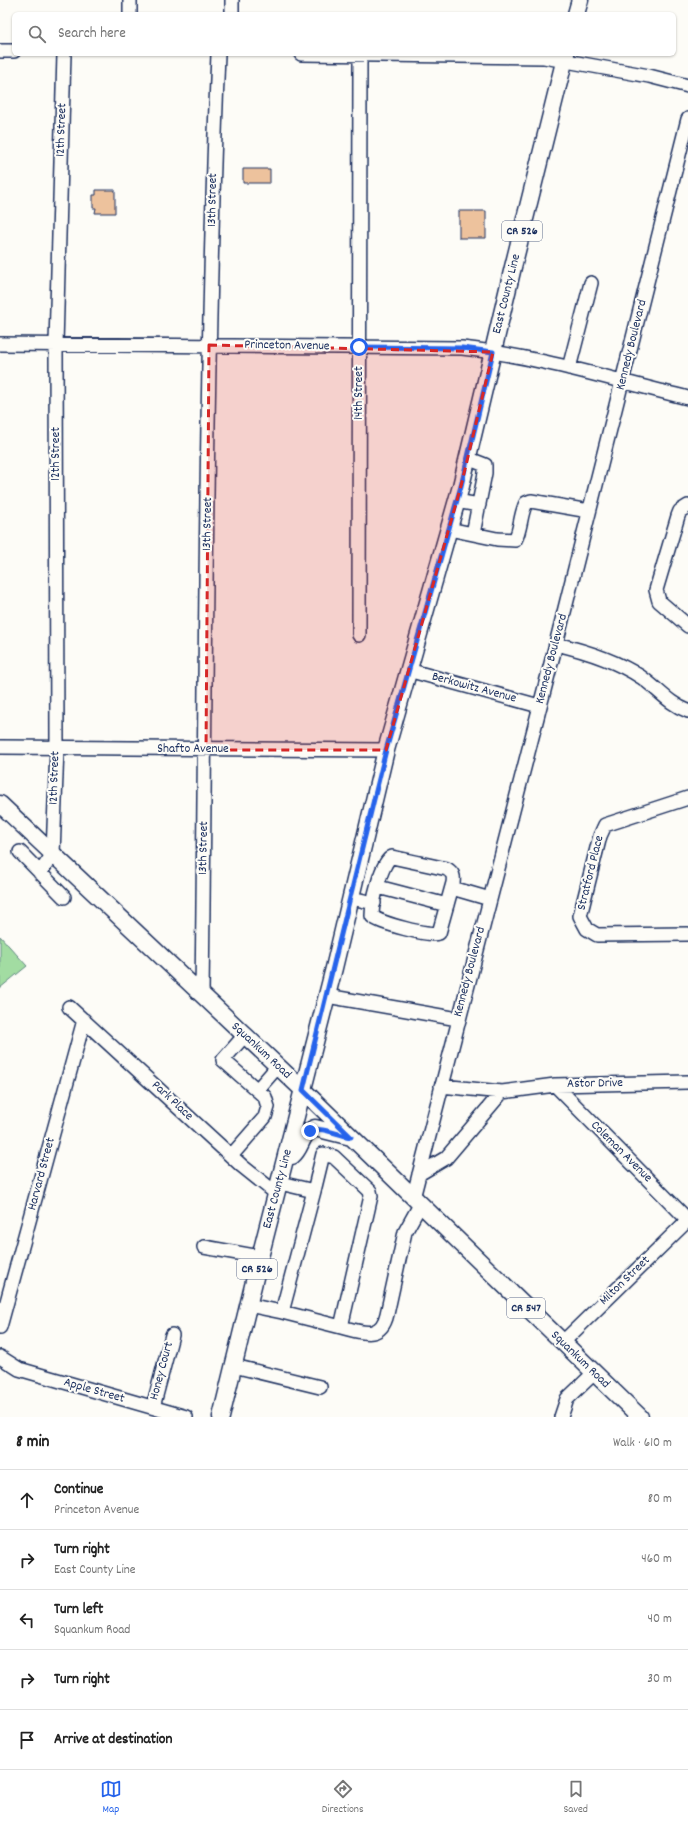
<!DOCTYPE html>
<meta charset="utf-8">
<style>
:root{--surface:#fff;--page:#f2f2f2;--text:#222;--muted:#767676;--line:#e0e0e0;--accent:#2563eb}
body{margin:0;font-family:Dekko,sans-serif;background:var(--page);color:var(--text)}
.stop{position:absolute;width:12px;height:12px;margin:-9px;border:3px solid #2563eb;border-radius:50%;background:#fff}
.stop.end{background:#2563eb;border-color:#fff;box-shadow:0 1px 4px #0008}
.list{margin:0;padding:0;list-style:none}
h2{display:flex;justify-content:space-between;align-items:center;height:52px;margin:0;padding:0 16px;font-size:17px}
h2 small{font-size:13px;font-weight:400;color:var(--muted)}
.list li{display:grid;grid-template-columns:26px 1fr auto;gap:12px;align-items:center;box-sizing:border-box;height:60px;padding:0 16px;border-top:1px solid var(--line)}
.list b{display:block;font-size:15px;white-space:nowrap}
.list p{margin:0;font-size:13px;white-space:nowrap;color:var(--muted)}
.list em{font-size:13px;font-style:normal;color:var(--muted)}
.icon{flex:none;width:22px;height:22px;fill:none;stroke:currentColor;stroke-width:2;stroke-linecap:round;stroke-linejoin:round}
.map{position:relative;flex:none;width:688px;height:1417px;overflow:hidden}
.search{position:absolute;background:var(--surface);box-shadow:0 1px 3px #0004;left:12px;right:12px;top:12px;height:44px;display:flex;align-items:center;gap:10px;box-sizing:border-box;padding:0 14px;border-radius:6px;color:var(--muted);font-size:15px}
.sheet{height:352px;background:var(--surface)}
nav{display:flex;justify-content:space-around;align-items:center;box-sizing:border-box;height:56px;border-top:1px solid var(--line);background:var(--surface);font-size:11px;color:var(--muted)}
nav a{display:grid;justify-items:center;gap:2px}
nav .on{color:var(--accent)}
.map>svg:first-child{display:block}
.green{fill:#a2dca2;stroke:#5e8680}
.building{fill:#edc29d;stroke:#1b2f5e}
.lines{fill:none;stroke-linecap:round;stroke-linejoin:round}
.minor-casing{stroke:#1b2f5e;stroke-width:16}
.major-casing{stroke:#1b2f5e;stroke-width:19}
.minor{stroke:#fdfcf7;stroke-width:13}
.major{stroke:#fdfcf7;stroke-width:16}
.route{stroke:#2563eb;stroke-width:5}
.marked{fill:#d62828;fill-opacity:0.2;stroke:#d62828;stroke-width:3;stroke-dasharray:8 5;stroke-linejoin:round}
.labels{text-anchor:middle;dominant-baseline:central;stroke-width:4;stroke-linejoin:round;paint-order:stroke}
.shield{fill:#fdfcf7;stroke:#5f6c8c;stroke-width:1}
.shield-label{font-size:12px;font-weight:bold;fill:#1b2f5e}
.street-label{font-size:13px;fill:#1b2f5e;stroke:#fdfcf7}
</style>
<div class="map">
<svg width="688" height="1417" viewBox="0 0 688 1417">
<rect width="100%" height="100%" fill="#fdfcf7"/>
<filter id="ink" filterUnits="userSpaceOnUse"><feTurbulence type="fractalNoise" baseFrequency=".025" numOctaves="2"/><feDisplacementMap in="SourceGraphic" scale="8" xChannelSelector="R" yChannelSelector="G"/><feConvolveMatrix kernelMatrix="1 2 1 2 8 2 1 2 1" color-interpolation-filters="sRGB"/></filter>
<g filter="url(#ink)">
<path class="green" d="M0,936L27,966L0,988Z"/>
<path class="building" d="M243,169H270V183H243Z
M96,190H115V213H95L96,208H93V195H96Z
M459,211H486V238H459Z"/>
<g class="lines">
<g class="minor-casing">
<path id="minor" d="M130,14V0
M232,14V0
M0,51H14
M301,54L544,57L649,76L688,86
M0,344L462,348C538,356 613,380 688,398
M569,368L591,283
M467,458L485,465V473L473,534L497,539L515,540C521,529 520,515 526,503L531,501L589,511
M456,501L479,505
M688,506L680,511L678,516L656,590L659,601L688,626
M449,529L473,534
M359,635L360,55
M556,644C586,651 615,660 641,677C657,688 669,704 688,711
M408,670L539,706
M0,747L386,750
M688,798L605,825L600,836L580,916L587,929L597,935L688,934
M20,852L64,897
M392,857L447,869C453,873 454,876 453,883L439,933C431,937 379,923 372,916C372,904 381,861 392,857Z
M40,873L53,854L57,748L56,344L64,54
M378,887L447,905
M452,888L490,899
M351,898L374,903
M202,994C206,681 205,367 218,54
M327,996L458,1019
M69,1007L242,1166L277,1194
M555,1085L688,1220
M441,1086L502,1092L555,1085L688,1082
M257,1090L278,1066
M231,1156L265,1117L268,1107L265,1097L223,1060L245,1035
M419,1174L446,1158L502,1092
M413,1198L556,644L688,119
M204,1247L260,1257
M248,1305L282,1312L314,1191L280,1183
M282,1312L341,1327L371,1196L370,1191L334,1157L323,1154L314,1191
M0,1327L84,1020
M341,1327C361,1332 381,1341 387,1314L405,1232L420,1205
M562,1343L688,1220
M0,1357L19,1369L186,1417
M234,1366L320,1387
M153,1407L172,1335
M561,1417L567,1399L594,1373"/>
</g>
<g class="major-casing">
<path id="major" d="M576,14L580,0
M0,804L303,1090L640,1417
M292,1156C303,1147 299,1135 315,1128L351,1137
M221,1417L260,1257L334,968L386,750L461,486L513,267L566,54"/>
</g>
<use href="#minor" class="minor"/>
<use href="#major" class="major"/>
</g>
</g>
<g class="lines" filter="url(#ink)">
<path class="route" d="M310,1131C322,1126 337,1135 351,1137L303,1090L386,750L461,486L493,352L462,348L359,347"/>
</g>
<path class="marked" d="M209,345L493,352L461,486L386,750H206Z"/>
<g class="labels">
<g class="shield">
<rect x="502" y="221" width="40" height="20" rx="3"/>
<rect x="237" y="1259" width="40" height="20" rx="3"/>
<rect x="507" y="1298" width="38" height="20" rx="3"/>
</g>
<g class="shield-label">
<text x="522" y="231">CR 526</text>
<text x="257" y="1269">CR 526</text>
<text x="526" y="1308">CR 547</text>
</g>
<g class="street-label">
<text transform="translate(62 130) rotate(-88)">12th Street</text>
<text transform="translate(213 200) rotate(-89)">13th Street</text>
<text transform="translate(507 294) rotate(-76)">East County Line</text>
<text transform="translate(632 345) rotate(-76)">Kennedy Boulevard</text>
<text transform="translate(287 346) rotate(1)">Princeton Avenue</text>
<text transform="translate(359 393) rotate(-90)">14th Street</text>
<text transform="translate(56 454) rotate(-90)">12th Street</text>
<text transform="translate(208 524) rotate(-89)">13th Street</text>
<text transform="translate(552 659) rotate(-75)">Kennedy Boulevard</text>
<text transform="translate(474 688) rotate(15)">Berkowitz Avenue</text>
<text x="193" y="749">Shafto Avenue</text>
<text transform="translate(55 778) rotate(-88)">12th Street</text>
<text transform="translate(204 848) rotate(-89)">13th Street</text>
<text transform="translate(591 873) rotate(-76)">Stratford Place</text>
<text transform="translate(470 972) rotate(-75)">Kennedy Boulevard</text>
<text transform="translate(261 1051) rotate(43)">Squankum Road</text>
<text transform="translate(595 1084) rotate(-1)">Astor Drive</text>
<text transform="translate(172 1101) rotate(43)">Park Place</text>
<text transform="translate(621 1152) rotate(45)">Coleman Avenue</text>
<text transform="translate(42 1174) rotate(-75)">Harvard Street</text>
<text transform="translate(278 1189) rotate(-75)">East County Line</text>
<text transform="translate(625 1281) rotate(-44)">Milton Street</text>
<text transform="translate(580 1360) rotate(44)">Squankum Road</text>
<text transform="translate(162 1371) rotate(-75)">Honey Court</text>
<text transform="translate(94 1391) rotate(16)">Apple Street</text>
</g>
</g>
</svg>
<div class="stop" style="left:359px;top:347px"></div>
<div class="stop end" style="left:310px;top:1131px"></div>
<div class="search"><svg class="icon" aria-label="search" viewBox="0 0 24 24"><circle cx="10" cy="10" r="6"/><path d="M15 15l6 6"/></svg>Search here</div>
</div>
<section class="sheet">
<h2>8 min<small>Walk · 610 m</small></h2>
<ul class="list">
<li><svg class="icon" aria-label="ahead" viewBox="0 0 24 24"><path d="M12 20V5M6 11l6-6 6 6"/></svg><div><b>Continue</b><p>Princeton Avenue</p></div><em>80 m</em></li>
<li><svg class="icon" aria-label="right" viewBox="0 0 24 24"><path d="M7 20v-9h11M14 6l5 5-5 5"/></svg><div><b>Turn right</b><p>East County Line</p></div><em>460 m</em></li>
<li><svg class="icon" aria-label="left" viewBox="0 0 24 24"><path d="M17 20v-9H6M10 6l-5 5 5 5"/></svg><div><b>Turn left</b><p>Squankum Road</p></div><em>40 m</em></li>
<li><svg class="icon" aria-label="right" viewBox="0 0 24 24"><path d="M7 20v-9h11M14 6l5 5-5 5"/></svg><div><b>Turn right</b></div><em>30 m</em></li>
<li><svg class="icon" aria-label="arrive" viewBox="0 0 24 24"><path d="M6 21V4h12l-3 4 3 4H6"/></svg><div><b>Arrive at destination</b></div></li>
</ul>
</section>
<nav>
<a class="on"><svg class="icon" aria-label="map" viewBox="0 0 24 24"><path d="M3 6l6-2 6 2 6-2v14l-6 2-6-2-6 2zM9 4v14M15 6v14"/></svg>Map</a>
<a><svg class="icon" aria-label="directions" viewBox="0 0 24 24"><path d="M12 3l9 9-9 9-9-9zM9 14v-3h6M13 9l2 2-2 2"/></svg>Directions</a>
<a><svg class="icon" aria-label="saved" viewBox="0 0 24 24"><path d="M7 4h10v16l-5-4-5 4z"/></svg>Saved</a>
</nav>
